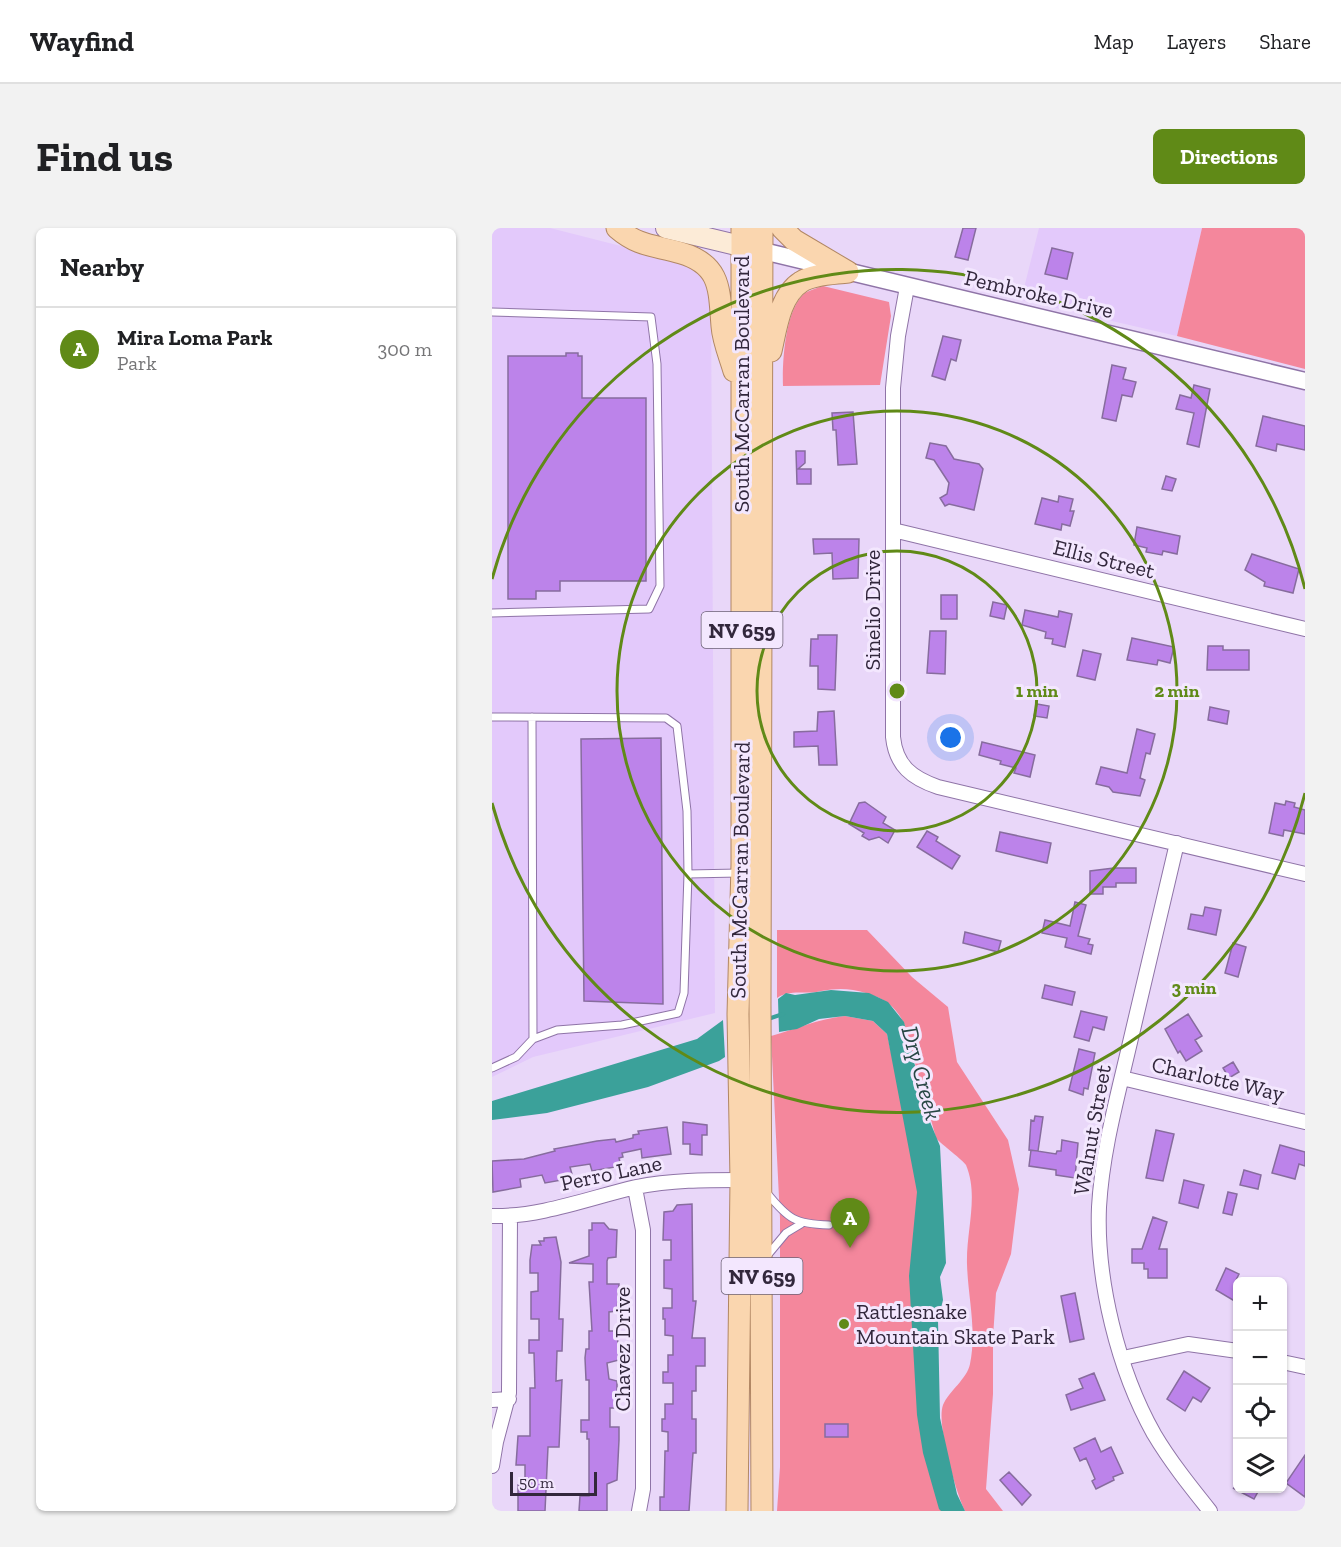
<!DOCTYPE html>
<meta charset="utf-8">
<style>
:root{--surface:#fff;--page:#f2f2f2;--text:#202124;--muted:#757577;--line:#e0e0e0;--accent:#608a17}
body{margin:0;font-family:"Zilla Slab",serif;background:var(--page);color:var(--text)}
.controls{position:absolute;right:18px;bottom:18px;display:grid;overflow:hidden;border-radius:9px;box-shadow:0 2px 4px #0004}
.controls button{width:54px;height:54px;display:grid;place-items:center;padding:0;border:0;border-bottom:2px solid var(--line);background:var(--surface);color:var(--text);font:30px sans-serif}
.scale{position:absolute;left:18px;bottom:15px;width:87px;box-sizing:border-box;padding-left:6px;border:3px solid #32273c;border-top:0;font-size:16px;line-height:21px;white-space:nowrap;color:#32273c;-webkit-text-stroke:4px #f3e7fe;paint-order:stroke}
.you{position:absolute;left:459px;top:510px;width:21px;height:21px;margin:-15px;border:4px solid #fff;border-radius:50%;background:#1a73e8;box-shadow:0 0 0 9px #1a73e833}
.badge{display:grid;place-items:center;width:39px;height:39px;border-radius:50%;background:var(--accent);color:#fff;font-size:20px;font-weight:700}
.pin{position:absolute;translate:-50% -50px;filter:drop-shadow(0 2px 3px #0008)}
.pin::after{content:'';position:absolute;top:32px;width:21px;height:18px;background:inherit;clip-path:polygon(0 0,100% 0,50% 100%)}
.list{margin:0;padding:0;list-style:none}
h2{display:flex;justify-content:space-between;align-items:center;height:78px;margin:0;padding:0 24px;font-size:26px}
h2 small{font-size:20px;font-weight:400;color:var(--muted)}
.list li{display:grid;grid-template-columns:39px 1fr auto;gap:18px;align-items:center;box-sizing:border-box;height:84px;padding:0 24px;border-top:2px solid var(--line)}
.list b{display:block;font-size:22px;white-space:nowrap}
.list p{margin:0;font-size:20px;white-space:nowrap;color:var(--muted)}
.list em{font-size:20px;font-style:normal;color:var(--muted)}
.icon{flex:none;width:33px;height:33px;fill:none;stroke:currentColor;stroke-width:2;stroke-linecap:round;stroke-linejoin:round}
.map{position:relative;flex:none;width:813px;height:1283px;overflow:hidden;border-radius:9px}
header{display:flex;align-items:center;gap:36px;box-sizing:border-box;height:84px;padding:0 30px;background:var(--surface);border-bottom:2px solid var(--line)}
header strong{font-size:28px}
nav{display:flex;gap:33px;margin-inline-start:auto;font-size:21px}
.intro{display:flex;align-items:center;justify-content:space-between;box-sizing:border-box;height:144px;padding:0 36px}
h1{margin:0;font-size:42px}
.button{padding:15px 27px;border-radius:9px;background:var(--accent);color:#fff;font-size:21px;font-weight:700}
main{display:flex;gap:36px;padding:0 36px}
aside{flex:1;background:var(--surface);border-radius:9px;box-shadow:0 2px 4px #0004}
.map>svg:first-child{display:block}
.built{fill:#e3c9fb}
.green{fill:#f4879c}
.water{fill:#3ba19a}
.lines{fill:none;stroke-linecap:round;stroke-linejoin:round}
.stream{stroke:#3ba19a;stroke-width:4}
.building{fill:#bc83ea;stroke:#876c9e;stroke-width:1.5}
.service-casing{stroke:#8f74a7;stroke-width:9}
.minor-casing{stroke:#8f74a7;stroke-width:16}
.tertiary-casing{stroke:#8f74a7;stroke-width:19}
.secondary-casing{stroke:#8f74a7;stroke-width:22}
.primary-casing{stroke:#b18764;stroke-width:23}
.service{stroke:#fff;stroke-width:7}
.minor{stroke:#fff;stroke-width:14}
.tertiary{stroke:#fff;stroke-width:16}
.secondary{stroke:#fcebd7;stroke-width:20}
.primary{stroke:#fad6af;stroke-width:21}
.ring{fill:none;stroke:#608a17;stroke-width:3}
.poi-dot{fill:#608a17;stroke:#f3e7fe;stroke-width:2}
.labels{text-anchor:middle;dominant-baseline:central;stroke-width:6;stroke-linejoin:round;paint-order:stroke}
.shield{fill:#f3e7fe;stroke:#6c6176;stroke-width:1.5}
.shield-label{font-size:21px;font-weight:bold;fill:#32273c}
.street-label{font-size:22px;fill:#32273c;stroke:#f3e7fe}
.poi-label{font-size:22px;fill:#32273c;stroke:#f3e7fe;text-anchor:start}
.water-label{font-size:24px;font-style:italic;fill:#284744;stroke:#f3e7fe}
.centre{fill:#608a17;stroke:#f3e7fe;stroke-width:3}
.ring-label{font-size:18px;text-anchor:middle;font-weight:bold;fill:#608a17;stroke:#f3e7fe;stroke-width:6;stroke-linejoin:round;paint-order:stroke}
</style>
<header>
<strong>Wayfind</strong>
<nav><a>Map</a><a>Layers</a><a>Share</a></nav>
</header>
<div class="intro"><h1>Find us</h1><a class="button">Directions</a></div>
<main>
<aside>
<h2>Nearby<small></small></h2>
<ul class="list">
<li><span class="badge">A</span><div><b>Mira Loma Park</b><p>Park</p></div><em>300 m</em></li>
</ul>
</aside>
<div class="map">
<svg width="813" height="1283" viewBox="0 0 813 1283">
<rect width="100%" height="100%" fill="#e9d7f9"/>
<path class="built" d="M0,0H58L184,32L204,38L214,58L219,74L223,785L41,829L0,849Z
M547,0H710L685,108L529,72Z"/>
<path class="green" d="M710,0H813V141L685,108Z
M331,58L397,74L399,88L388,157L291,158C290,135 293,81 313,65C318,62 325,60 331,58Z
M285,702H375L420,749L456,779L465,834L516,912L527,961L519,1026L504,1065L501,1109V1166L494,1261L511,1283H473C464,1265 444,1195 451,1177C457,1163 475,1151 478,1136C485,1102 476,1070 475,1036C474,1003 487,968 474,937C471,932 450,917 444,910C438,887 431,865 425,843C415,806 416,777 374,765C358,760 345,760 329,763C313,767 299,761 285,770Z
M353,788L381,793L395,806L428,955L429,1192L436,1241L452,1283H285L288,1239V990L279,808C305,801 325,791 353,788Z"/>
<path class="water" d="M339,762L377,765L396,774L412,794L436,889L448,918L454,1035L448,1049L451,1072L446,1092L448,1190L465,1266L473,1283H449L447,1281L431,1225L425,1187L417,1048L425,964L395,806L381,793L353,788L327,791L305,801L287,804L286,771L294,765L303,767Z
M231,792L233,829L227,833L156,859L55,885L0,892V873L205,811Z"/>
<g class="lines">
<path class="stream" d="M276,791L291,786"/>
</g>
<path class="building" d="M471,0H484L476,32L463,29Z
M560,20L581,25L575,51L553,46Z
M451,108L469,112L464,133L459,131L453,152L440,148Z
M74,125H86V128H90V170H154V353H68V363H44V371H16V128H74Z
M620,137L634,140L631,151L644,154L640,169L630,167L624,193L610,190Z
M702,157L718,161L707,219L695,216L702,185L684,181L688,167L699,170Z
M361,184L365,236L346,237L344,202H341L340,185Z
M771,188L813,198V222L785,216L784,223L764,218Z
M438,215L454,218L462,231L487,236L491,241L482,282L457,276L453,278L448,270L455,266L457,255L442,232L434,230Z
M304,223H313V235L306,241H319V256H305Z
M674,248L684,251L680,263L670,261Z
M567,268L581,271L578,283H582L578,298L570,296L569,302L543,296L550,270L566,274Z
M645,299L688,308L685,326L671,323L670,327L654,324L655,320L642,317Z
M321,311H367L366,350L341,351L340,325L322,326Z
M760,326L807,341L801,365L772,358L773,354L753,342Z
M449,367H465V391H449Z
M501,374L515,377L512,391L498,388Z
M533,382L566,389L567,383L580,386L573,419L560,416L561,411L553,410L554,404L530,397Z
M438,403H454L453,446L435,445Z
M326,407H345L343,462L326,461V438H318L319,411H326Z
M640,410L682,419L678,435L666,432L665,437L635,432Z
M716,418H731V422H757V442H715Z
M591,422L609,426L603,452L585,448Z
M545,476L557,478L555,490L542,488Z
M718,479L737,483L735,496L716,492Z
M342,483L345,537H327L326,518L302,519V504L325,503L326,484Z
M645,501L663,506L658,526L654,525L648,550L653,552L648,568L621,564L617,559L604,556L609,539L635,545Z
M169,510L171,776L92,773L89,511Z
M490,514L543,527L538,549L522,545L524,540L508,536L509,533L487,527Z
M794,573L803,575L802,579L813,582V606L792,602L791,608L777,605L783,575L793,577Z
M373,574L394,589L391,595L403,602L396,615L387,609L377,612L370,608L372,605L357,596L367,575Z
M435,603L446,609L444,613L468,628L460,641L425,619Z
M508,604L559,615L555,635L504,623Z
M622,640H644V655H624V659H611V666H598V643Z
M583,674L594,677L586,708L598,711L596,716L601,717L599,726L573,719L575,710L550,705L553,692L578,698Z
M713,679L729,682L724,707L696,701L699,686L711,688Z
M473,704L509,713L506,724L471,715Z
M741,715L754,719L746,749L733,745Z
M553,757L583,764L580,777L550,770Z
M589,783L615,789L612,802L601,799L597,813L582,809Z
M696,786L710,808L703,812L710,823L694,833L688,823L686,825L673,801Z
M587,821L603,825L596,861L592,860L591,867L577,862Z
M741,834L747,844L737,850L731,840Z
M543,888L551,889L546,923L537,922L539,892L542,893Z
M191,894L215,897V907H210V927L198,926V916H191Z
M175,899L179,926L150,930L149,921L130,925L131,929L127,930L129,938L100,943L98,936L78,939L81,950L53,955L50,947L28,951L29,959L1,964L0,933L32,931L63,923L62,921L105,913L123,911L124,914L141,910V907L147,906L146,903Z
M664,902L682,906L671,953L654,950Z
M570,912L586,915L583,950L564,947V942L537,938L539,922L564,926L565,923H569Z
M788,917L813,924V938L807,936L803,951L780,945Z
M752,942L769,947L766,961L748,957Z
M692,952L712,957L706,980L687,975Z
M736,964L745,966L740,987L731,985Z
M200,976L201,1073H204L200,1110H213V1138H204V1163H200V1191H204V1225H201L197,1283H168V1269H172L173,1223H176V1204L170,1203V1191H173V1176H181V1155H171V1144H176V1127H181V1108L173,1107V1091H171V1080H180V1061L172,1060V1032H179V1012H171L172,984L181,983L185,977Z
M661,989L675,994L667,1021H675V1050H656V1041H652V1035H640V1021H650Z
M100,995H112L117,1001L125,1002L124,1029L116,1030L115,1033V1056H127L125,1083L117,1084V1103H125L127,1132L115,1135L117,1151L125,1153V1180H118V1199H127V1212L125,1252L115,1256V1283H87L88,1268H97V1211H95V1204H89V1192H97V1152H94L93,1130L94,1121H97V1103H100L97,1054H101V1036L77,1035L97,1028V1002H100Z
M64,1009L69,1034L67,1091H71L70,1123H65L64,1153L70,1152L67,1219H56L53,1283H26V1257H33V1237H24L26,1208H38V1160H43L42,1125H37V1112H47V1091H39V1064L46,1063V1045H38V1032L40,1017H49L47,1013H52V1010Z
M734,1040L747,1046L744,1052L746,1075L724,1062Z
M583,1065L592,1111L578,1114L569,1068Z
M692,1143L718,1160L709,1174L701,1169L693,1183L675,1171Z
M602,1145L613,1172L579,1182L574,1167L591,1160L587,1151Z
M333,1196H356V1209H333Z
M603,1210L609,1224L619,1219L631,1245L621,1249L622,1252L604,1261L600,1253L603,1251L594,1230L588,1233L582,1220Z
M813,1227V1269L794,1255Z
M517,1244L539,1267L530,1277L508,1252Z
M741,1260H768L762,1271Z"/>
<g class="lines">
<g class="service-casing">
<path id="service" d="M0,84L159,89L165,136L168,358L157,381L0,385
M0,489L174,490L185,498L195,583L196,646L247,645
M40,489L41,811
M0,840L24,829L41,811L65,802L130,797L186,785L192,765L196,646
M275,965C296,991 303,996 337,997
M274,1029L294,1005L309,996"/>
</g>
<g class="minor-casing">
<path id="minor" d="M415,59L406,108L401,160V509C404,538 420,550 446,559L813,646
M401,302L813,401
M685,615C669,684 652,754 636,823C624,874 610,926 607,979C604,1052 626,1142 662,1206C678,1233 698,1258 718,1283
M630,850L813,894
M143,960L151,1002V1261L147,1283
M0,988C49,989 97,970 144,959C179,952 213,952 249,952
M631,1130L696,1116L746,1123
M790,1134L813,1139
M0,1172L17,1171
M0,1238L4,1214L17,1165L18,988"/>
</g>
<g class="tertiary-casing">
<path id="tertiary" d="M271,23L813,153"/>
</g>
<g class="secondary-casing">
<path id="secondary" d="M174,0L265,22"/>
</g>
<g class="primary-casing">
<path id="primary" d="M125,0C147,19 163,17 189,25C230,37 227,63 230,98C231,113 238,129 242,143
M290,0L302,12L356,44
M279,123C284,101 288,67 309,54C321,46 341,46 356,44
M245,1283L249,952L246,786L250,636V0
M270,1283L268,777L270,0"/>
</g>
<use href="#service" class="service"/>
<use href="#minor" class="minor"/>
<use href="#tertiary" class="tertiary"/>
<use href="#secondary" class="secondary"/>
<use href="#primary" class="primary"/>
</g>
<g class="ring">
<circle cx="405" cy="463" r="140"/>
<circle cx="405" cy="463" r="280"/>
<path d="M813 565A420 420 0 0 1 0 575M0 351A420 420 0 0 1 813 361"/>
</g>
<circle class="poi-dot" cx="352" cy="1096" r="6"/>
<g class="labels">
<g class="shield">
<rect x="209.5" y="384" width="81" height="36" rx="4.5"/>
<rect x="229.5" y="1030" width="81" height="36" rx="4.5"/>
</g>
<g class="shield-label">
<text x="250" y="402">NV 659</text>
<text x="270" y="1048">NV 659</text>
</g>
<g class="street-label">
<text transform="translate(547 66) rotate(13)">Pembroke Drive</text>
<text transform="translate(249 156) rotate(-90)">South McCarran Boulevard</text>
<text transform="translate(612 331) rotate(14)">Ellis Street</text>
<text transform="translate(380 382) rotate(-90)">Sinelio Drive</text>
<text transform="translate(248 642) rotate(-89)">South McCarran Boulevard</text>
<text transform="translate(726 851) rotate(13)">Charlotte Way</text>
<text transform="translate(600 902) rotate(-80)">Walnut Street</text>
<text transform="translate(119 945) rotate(-12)">Perro Lane</text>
<text transform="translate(130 1121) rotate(-90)">Chavez Drive</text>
</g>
<g class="poi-label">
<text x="364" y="1083">Rattlesnake<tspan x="364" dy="25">Mountain Skate Park</tspan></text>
</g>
<g class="water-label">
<text transform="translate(430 845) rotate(75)">Dry Creek</text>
</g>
</g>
<circle cx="405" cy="463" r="9" class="centre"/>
<g class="ring-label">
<text x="545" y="469">1 min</text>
<text x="685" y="469">2 min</text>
<text x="702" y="766">3 min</text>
</g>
</svg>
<div class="controls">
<button>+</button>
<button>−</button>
<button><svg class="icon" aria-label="locate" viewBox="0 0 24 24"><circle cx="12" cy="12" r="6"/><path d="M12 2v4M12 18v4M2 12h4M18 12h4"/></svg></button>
<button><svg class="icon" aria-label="layers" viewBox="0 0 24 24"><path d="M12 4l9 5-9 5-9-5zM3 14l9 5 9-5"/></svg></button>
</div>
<div class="scale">50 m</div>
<div class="you"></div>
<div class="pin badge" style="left:358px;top:1020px">A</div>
</div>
</main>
